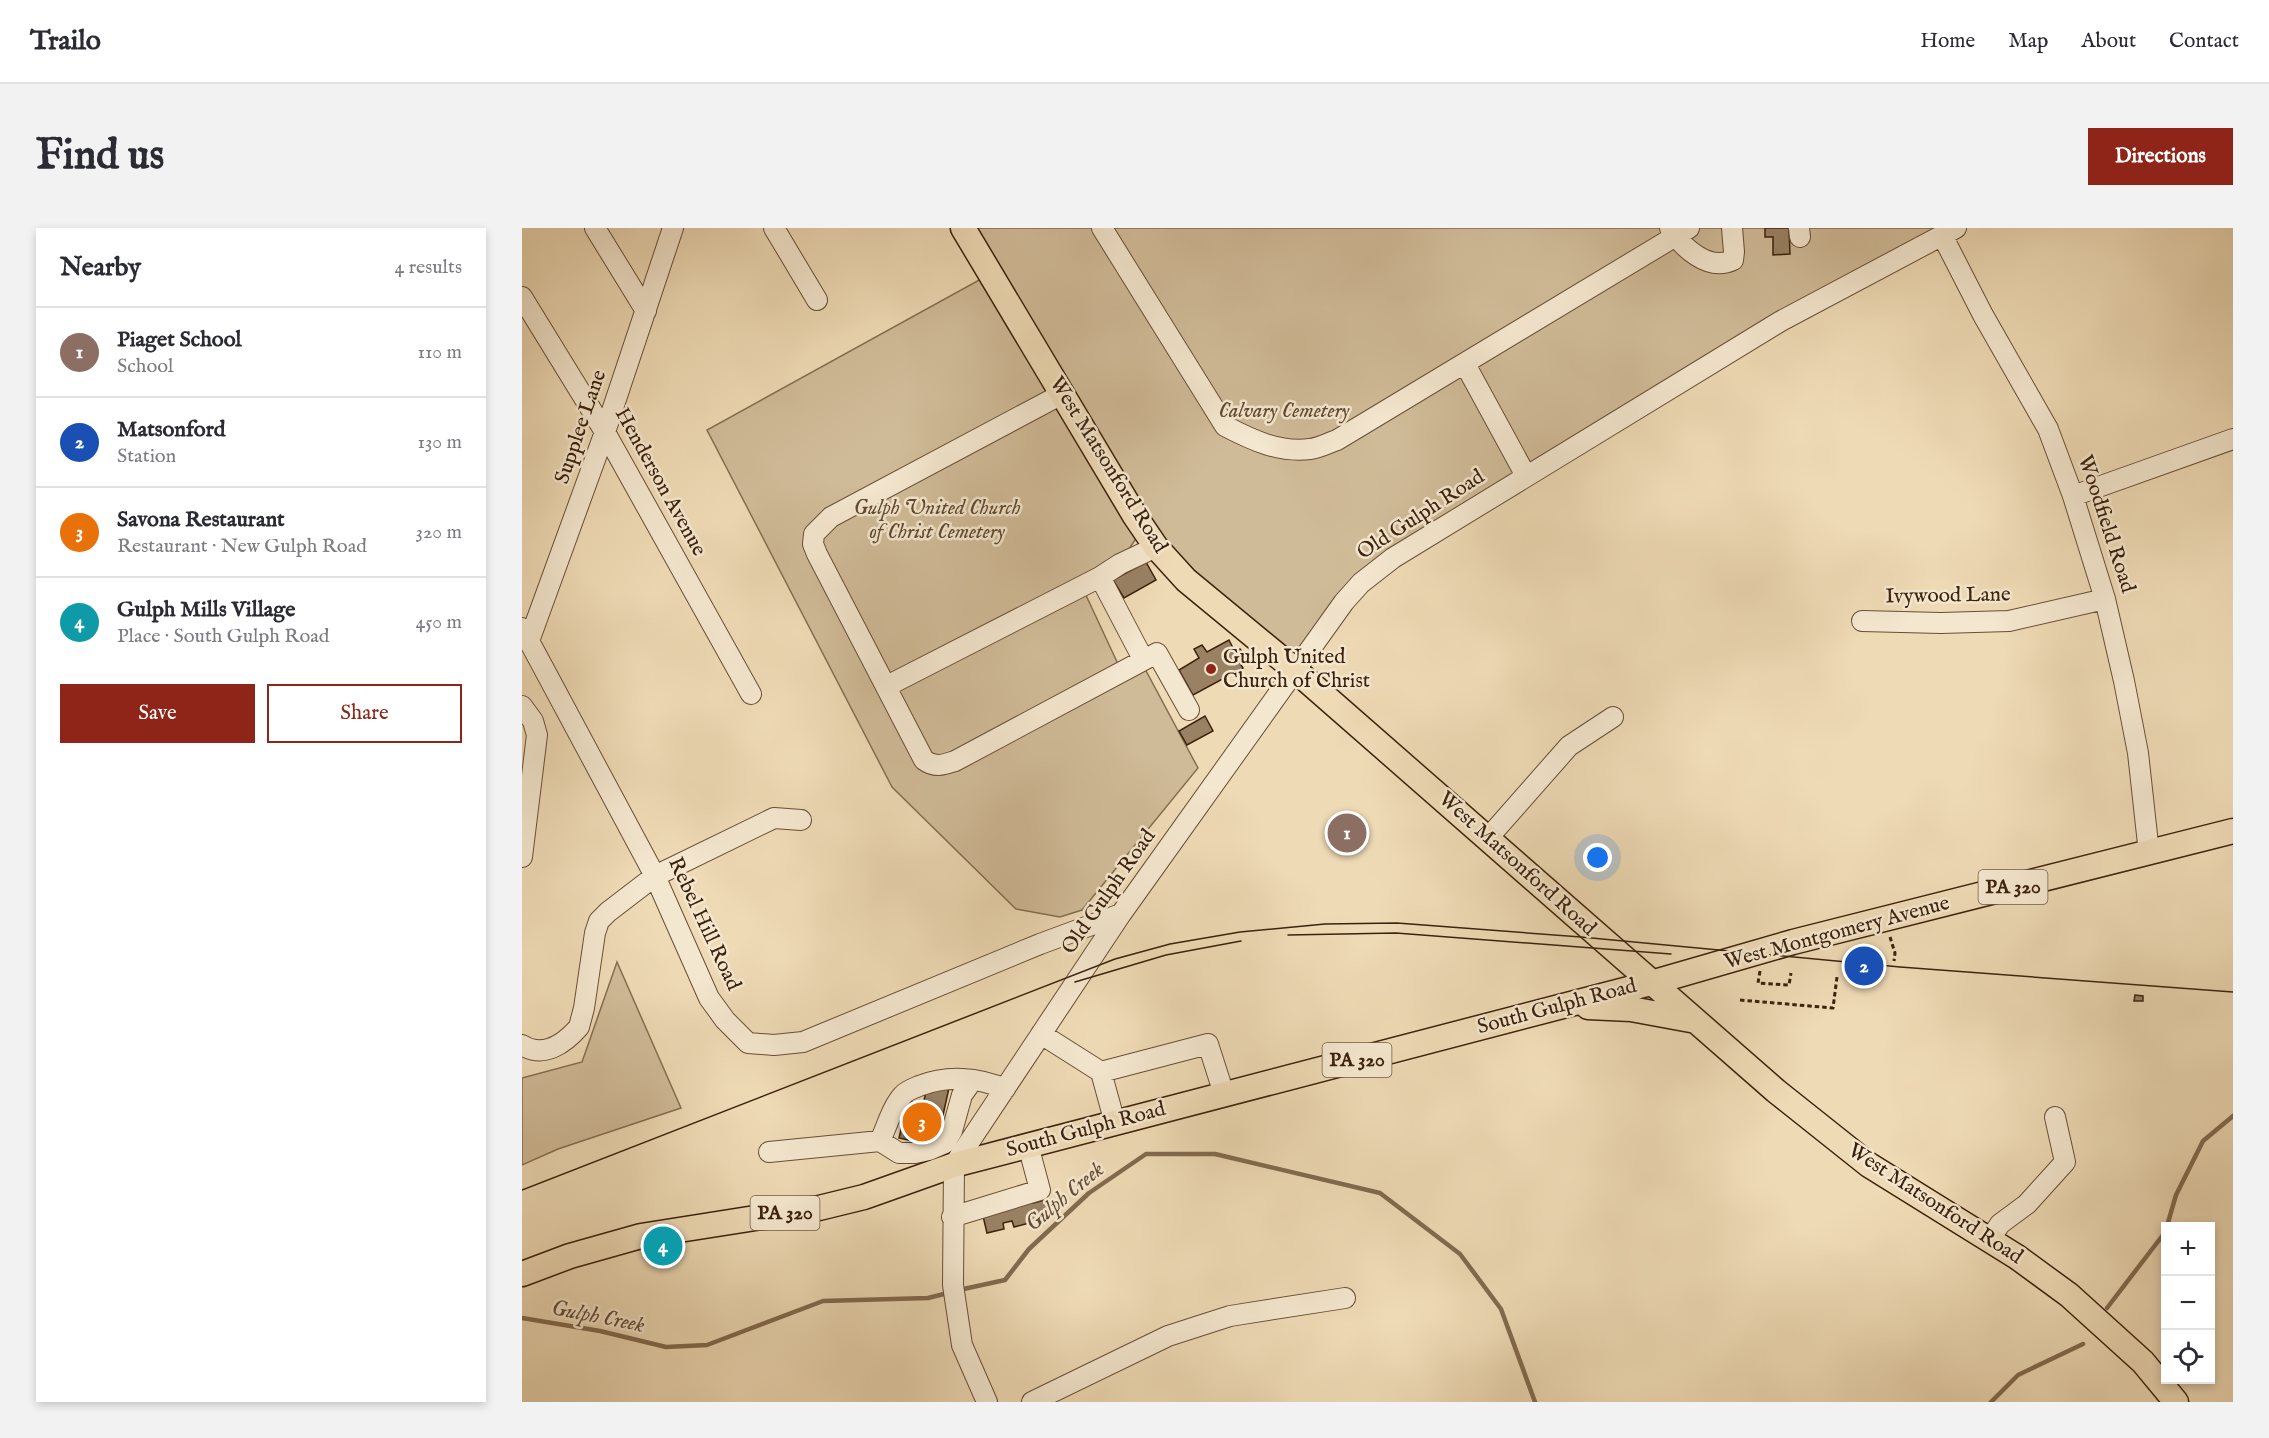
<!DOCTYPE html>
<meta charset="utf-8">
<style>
:root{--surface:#fff;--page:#f2f2f3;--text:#2b2b33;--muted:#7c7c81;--line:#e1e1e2;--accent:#8f2418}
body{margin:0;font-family:"IM FELL English",serif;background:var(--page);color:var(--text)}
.controls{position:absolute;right:18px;bottom:18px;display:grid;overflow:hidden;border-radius:0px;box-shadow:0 3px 9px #0003}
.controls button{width:54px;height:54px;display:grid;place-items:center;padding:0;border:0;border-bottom:2px solid var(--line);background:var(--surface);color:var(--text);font:30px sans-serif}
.you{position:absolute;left:1076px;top:630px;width:21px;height:21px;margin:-15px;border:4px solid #fff;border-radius:50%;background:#1a73e8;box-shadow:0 0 0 9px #1a73e833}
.badge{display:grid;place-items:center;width:39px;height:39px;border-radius:50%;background:var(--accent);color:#fff;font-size:20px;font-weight:700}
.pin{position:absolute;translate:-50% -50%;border:3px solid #fff;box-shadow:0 2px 6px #0006}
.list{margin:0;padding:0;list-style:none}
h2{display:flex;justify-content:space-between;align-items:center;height:78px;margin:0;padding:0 24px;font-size:26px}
h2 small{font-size:20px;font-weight:400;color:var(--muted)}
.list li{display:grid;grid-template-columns:39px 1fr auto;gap:18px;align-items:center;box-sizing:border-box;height:90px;padding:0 24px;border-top:2px solid var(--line)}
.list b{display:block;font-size:22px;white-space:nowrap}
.list p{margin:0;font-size:20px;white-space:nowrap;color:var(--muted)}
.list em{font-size:20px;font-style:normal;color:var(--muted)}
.actions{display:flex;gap:12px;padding:18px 24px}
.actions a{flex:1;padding:14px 0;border:2px solid var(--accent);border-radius:0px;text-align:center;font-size:21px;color:var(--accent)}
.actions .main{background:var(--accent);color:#fff}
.icon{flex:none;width:33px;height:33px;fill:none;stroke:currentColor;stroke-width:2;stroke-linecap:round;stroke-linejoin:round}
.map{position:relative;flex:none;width:1711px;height:1174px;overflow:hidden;border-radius:0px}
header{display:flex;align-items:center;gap:36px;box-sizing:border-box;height:84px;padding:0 30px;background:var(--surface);border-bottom:2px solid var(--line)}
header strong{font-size:28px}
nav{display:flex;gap:33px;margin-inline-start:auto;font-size:21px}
.intro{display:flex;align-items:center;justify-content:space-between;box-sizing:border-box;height:144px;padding:0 36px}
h1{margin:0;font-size:42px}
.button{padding:15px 27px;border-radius:0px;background:var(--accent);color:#fff;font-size:21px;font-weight:700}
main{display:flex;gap:36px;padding:0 36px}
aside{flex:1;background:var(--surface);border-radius:0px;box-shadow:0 3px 9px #0003}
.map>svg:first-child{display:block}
.green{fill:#d0bb98;stroke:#866e52;stroke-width:1.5}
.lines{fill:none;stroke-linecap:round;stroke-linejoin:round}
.stream{stroke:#826a4f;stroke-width:4.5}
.building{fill:#998164;stroke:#3c210c;stroke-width:1.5}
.minor-casing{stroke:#684f36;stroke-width:22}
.major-casing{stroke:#3c210c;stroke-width:27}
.path{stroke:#3c210c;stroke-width:3;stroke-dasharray:4.5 3;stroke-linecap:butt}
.minor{stroke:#f4e7cf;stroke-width:20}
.major{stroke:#eedab5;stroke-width:24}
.tram{stroke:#3c210c;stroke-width:1.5}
.poi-dot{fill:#8f2418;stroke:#f4e7cf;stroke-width:2}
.labels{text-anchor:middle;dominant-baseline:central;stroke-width:5;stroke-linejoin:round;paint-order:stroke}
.shield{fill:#f4e7cf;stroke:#735c46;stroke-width:1.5}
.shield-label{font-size:20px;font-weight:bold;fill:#3c210c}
.park-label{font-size:21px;font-style:italic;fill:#61482f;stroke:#f4e7cf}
.street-label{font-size:21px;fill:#3c210c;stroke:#f4e7cf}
.poi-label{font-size:21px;fill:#3c210c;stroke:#f4e7cf;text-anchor:start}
.water-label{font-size:22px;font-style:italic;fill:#654c33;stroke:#f4e7cf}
</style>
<header>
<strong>Trailo</strong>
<nav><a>Home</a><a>Map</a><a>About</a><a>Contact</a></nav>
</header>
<div class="intro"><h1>Find us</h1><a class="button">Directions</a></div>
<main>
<aside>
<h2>Nearby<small>4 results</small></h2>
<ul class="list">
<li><span class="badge" style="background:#8d6e63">1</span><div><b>Piaget School</b><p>School</p></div><em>110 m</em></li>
<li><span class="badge" style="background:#1a4fb4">2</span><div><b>Matsonford</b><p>Station</p></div><em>130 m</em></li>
<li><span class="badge" style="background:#e8710a">3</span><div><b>Savona Restaurant</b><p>Restaurant · New Gulph Road</p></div><em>320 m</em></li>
<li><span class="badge" style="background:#0f9aa8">4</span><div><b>Gulph Mills Village</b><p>Place · South Gulph Road</p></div><em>450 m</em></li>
</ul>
<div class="actions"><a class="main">Save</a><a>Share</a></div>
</aside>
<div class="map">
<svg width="1711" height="1174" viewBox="0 0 1711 1174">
<rect width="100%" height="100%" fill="#eedab5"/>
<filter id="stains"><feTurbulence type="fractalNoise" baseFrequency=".00333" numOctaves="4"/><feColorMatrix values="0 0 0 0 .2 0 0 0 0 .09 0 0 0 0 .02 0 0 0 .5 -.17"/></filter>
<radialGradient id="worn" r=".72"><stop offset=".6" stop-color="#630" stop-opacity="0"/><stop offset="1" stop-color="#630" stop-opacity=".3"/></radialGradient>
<path class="green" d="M441,0H1434L871,330L773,442L664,352Z
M459,51L615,309L607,321L562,363L603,451L623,441L676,540L560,682L538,689L494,681L370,559L185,202Z
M95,734L159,880L36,921L0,937V850L60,834Z"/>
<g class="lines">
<path class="stream" d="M1645,998L1654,967L1681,913L1711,888
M437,1062L483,1052L507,1021L567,965L624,926H693L858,965L938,1026L979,1081L1013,1174
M1585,1080L1644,1003
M0,1090L78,1103L144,1119L185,1117L301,1073L406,1070L426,1065
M1469,1174L1496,1147L1561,1116"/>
</g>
<path class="building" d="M1243,0H1267L1268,26L1251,27V9H1243Z
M624,334L634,352L602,370L591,352Z
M707,412L713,424L718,421L723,428L716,432L721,440L671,467L657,442L677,430L672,421L680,417L685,424Z
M683,488L691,503L665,517L657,503Z
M1613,767L1621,768V773H1612Z
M406,855L427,860L415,914L402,911L401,915L377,910L386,873L401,877Z
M523,972L527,990L492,999L490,993L481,995L482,1001L465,1005L461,988L501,977L500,975L511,973V975Z"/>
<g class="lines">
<g class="minor-casing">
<path id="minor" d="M73,0L124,83
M252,0L295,72
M580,0L703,198C730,212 757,225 788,221C797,220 806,215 815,212L1167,0
M1148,0C1160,19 1186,44 1211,32L1212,24L1210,0
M1277,0L1278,9
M1420,7L1461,87L1526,201L1551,268L1583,371L1602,453L1616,525L1627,625
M0,69L83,204L229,466
M943,136L1004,248
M540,166L309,289L292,306L291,316L295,326L402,532C413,540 421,537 433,533L635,425L667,482
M1551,268L1711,211
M1340,393L1419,395L1487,393L1583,371
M0,400L133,648L187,770L203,792L226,815L252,817L281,814L518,716L599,686
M7,413L83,204L151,0
M621,431L578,349L598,336L634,319
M365,458L578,349
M0,478L11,493L15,507L0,629
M966,610L1047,518L1091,489
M519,806L579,844L593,895
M0,817C22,831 43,815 57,799L62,780L73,705L77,693L86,684L133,648L252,590L279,592
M579,844L686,816L702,866
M358,913C365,898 370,879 381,867C384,863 392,860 397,858C425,847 456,849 483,861
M247,924L358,913L377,925H393L407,922L423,915L430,903L440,867L450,853
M430,989L518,962L506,917
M1468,1011L1478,996L1505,976L1543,934L1533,889
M465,1174L440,1117L431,1057L432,937L599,686L822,374L839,355L871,330L1259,93L1434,0
M510,1174L646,1108L708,1088L823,1070"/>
</g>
<g class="major-casing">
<path id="major" d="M441,0L613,288L634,319L664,352L773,442L1254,863L1347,937L1495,1029L1547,1067L1621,1134L1654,1174
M1066,779L1109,781L1174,793
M0,1046L48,1028L119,1008L297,980L342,969L432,937L1129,755L1271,714L1711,603"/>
</g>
<path class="path" d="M1368,709L1373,725L1372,733
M1238,743L1236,755L1267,757L1269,745
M1218,772L1311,780L1315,749"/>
<use href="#minor" class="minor"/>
<use href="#major" class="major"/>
<path class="tram" d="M766,707L874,705L1149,726
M553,754L644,727L719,713
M0,962L593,731L648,716L718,704L803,696L875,695L1059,709L1378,739L1711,764"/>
</g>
<circle class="poi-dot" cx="689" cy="441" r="6"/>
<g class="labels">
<g class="shield">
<rect x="1456.5" y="642" width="69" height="34" rx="4.5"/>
<rect x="800.5" y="815" width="69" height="34" rx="4.5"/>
<rect x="228.5" y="968" width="69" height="34" rx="4.5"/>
</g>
<g class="shield-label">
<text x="1491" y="659">PA 320</text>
<text x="835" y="832">PA 320</text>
<text x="263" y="985">PA 320</text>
</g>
<g class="park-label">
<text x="762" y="183">Calvary Cemetery</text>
<text x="415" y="280">Gulph United Church<tspan x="415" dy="24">of Christ Cemetery</tspan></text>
</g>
<g class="street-label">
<text transform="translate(59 199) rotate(-71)">Supplee Lane</text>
<text transform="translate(586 237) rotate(58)">West Matsonford Road</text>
<text transform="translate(138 254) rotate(61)">Henderson Avenue</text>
<text transform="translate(899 287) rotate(-33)">Old Gulph Road</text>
<text transform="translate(1584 296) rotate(72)">Woodfield Road</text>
<text transform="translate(1426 368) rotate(-1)">Ivywood Lane</text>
<text transform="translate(995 636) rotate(42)">West Matsonford Road</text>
<text transform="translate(587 664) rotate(-55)">Old Gulph Road</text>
<text transform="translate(182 696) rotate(65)">Rebel Hill Road</text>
<text transform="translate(1315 705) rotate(-15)">West Montgomery Avenue</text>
<text transform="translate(1035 779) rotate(-15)">South Gulph Road</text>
<text transform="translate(564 902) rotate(-15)">South Gulph Road</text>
<text transform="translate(1413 976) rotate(33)">West Matsonford Road</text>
</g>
<g class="poi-label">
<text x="701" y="429">Gulph United<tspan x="701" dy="24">Church of Christ</tspan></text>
</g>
<g class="water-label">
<text transform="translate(543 969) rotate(-40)">Gulph Creek</text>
<text transform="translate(76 1089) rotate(11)">Gulph Creek</text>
</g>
</g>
<rect width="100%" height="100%" filter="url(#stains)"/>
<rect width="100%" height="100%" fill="url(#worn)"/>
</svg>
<div class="controls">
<button>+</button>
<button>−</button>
<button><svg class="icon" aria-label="locate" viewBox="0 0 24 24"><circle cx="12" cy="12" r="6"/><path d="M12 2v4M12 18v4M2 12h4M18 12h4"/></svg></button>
</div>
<div class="you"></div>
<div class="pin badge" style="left:825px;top:605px;background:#8d6e63">1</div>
<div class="pin badge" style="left:1342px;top:738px;background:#1a4fb4">2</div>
<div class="pin badge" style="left:400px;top:894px;background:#e8710a">3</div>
<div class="pin badge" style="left:141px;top:1018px;background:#0f9aa8">4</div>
</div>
</main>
